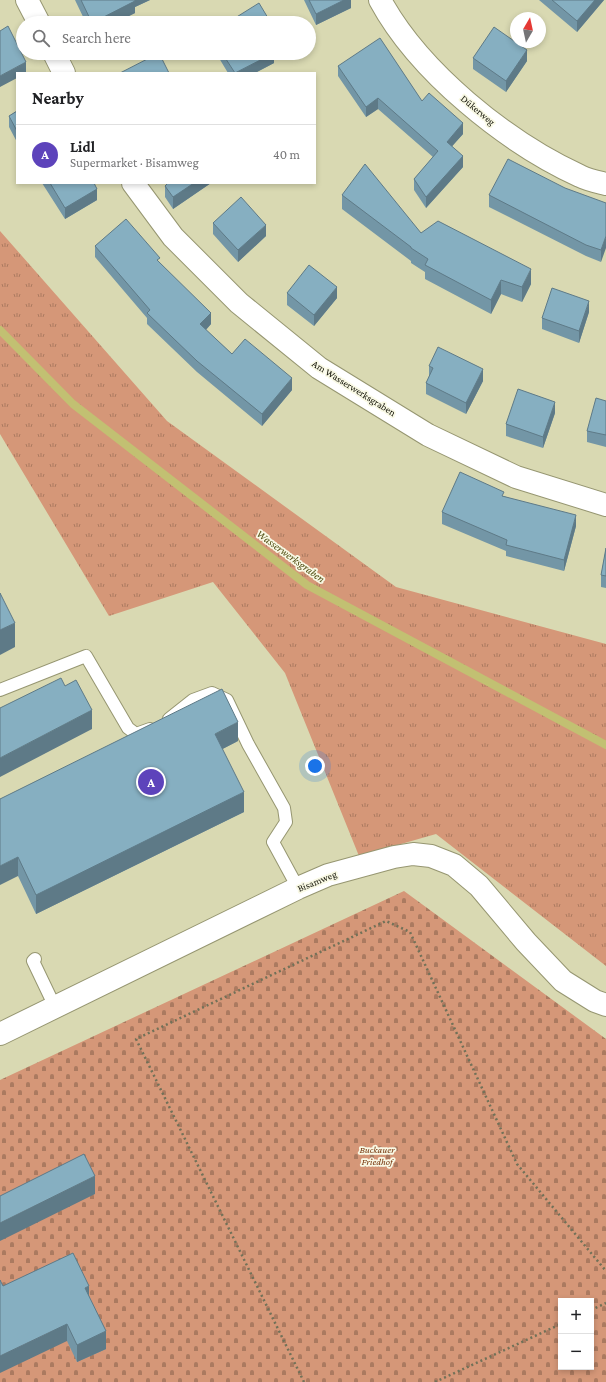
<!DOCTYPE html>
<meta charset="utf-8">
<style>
:root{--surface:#fff;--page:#f6f6f6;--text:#202124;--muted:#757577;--line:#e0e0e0;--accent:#5d43bb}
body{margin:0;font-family:"Crimson Pro",serif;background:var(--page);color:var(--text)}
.controls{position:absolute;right:12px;bottom:12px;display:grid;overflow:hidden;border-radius:0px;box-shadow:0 2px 6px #0003}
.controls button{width:36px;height:36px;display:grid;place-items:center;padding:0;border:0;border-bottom:1px solid var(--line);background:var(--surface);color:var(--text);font:20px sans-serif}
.compass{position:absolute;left:510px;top:12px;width:36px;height:36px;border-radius:50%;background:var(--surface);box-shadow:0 2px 6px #0003;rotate:9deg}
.you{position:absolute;left:315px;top:766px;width:14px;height:14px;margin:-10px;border:3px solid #fff;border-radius:50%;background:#1a73e8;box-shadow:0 0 0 6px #1a73e833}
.badge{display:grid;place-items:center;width:26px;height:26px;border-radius:50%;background:var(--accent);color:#fff;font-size:13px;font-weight:700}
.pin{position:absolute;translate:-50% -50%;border:2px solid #fff;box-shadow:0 1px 4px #0006}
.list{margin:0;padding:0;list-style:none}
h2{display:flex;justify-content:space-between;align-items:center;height:52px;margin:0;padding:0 16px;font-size:17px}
h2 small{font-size:13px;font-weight:400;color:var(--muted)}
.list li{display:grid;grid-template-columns:26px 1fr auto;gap:12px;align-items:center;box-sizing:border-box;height:60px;padding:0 16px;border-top:1px solid var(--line)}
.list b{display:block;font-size:15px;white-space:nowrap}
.list p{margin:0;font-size:13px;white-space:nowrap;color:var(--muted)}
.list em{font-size:13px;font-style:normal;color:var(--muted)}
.icon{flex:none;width:22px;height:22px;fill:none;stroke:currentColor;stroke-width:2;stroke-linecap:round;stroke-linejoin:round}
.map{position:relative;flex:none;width:606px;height:1382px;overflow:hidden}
.search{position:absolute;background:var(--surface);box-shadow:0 2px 6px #0003;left:16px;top:16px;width:300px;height:44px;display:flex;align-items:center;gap:10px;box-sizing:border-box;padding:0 14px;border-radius:22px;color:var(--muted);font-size:15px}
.panel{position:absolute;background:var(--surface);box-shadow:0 2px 6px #0003;left:16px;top:72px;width:300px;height:112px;border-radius:0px}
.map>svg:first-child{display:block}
.grass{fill:url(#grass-tufts)}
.cemetery{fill:url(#cemetery-stones);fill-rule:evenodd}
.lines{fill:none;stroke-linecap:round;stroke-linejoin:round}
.stream{stroke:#c2c072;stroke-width:8}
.service-casing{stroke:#969671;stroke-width:14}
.minor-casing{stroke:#969671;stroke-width:24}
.path{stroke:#717158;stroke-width:2.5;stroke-dasharray:2 3;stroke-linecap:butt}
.service{stroke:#fff;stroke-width:12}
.minor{stroke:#fff;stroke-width:22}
.wall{fill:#7396a6}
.shaded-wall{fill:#5e7a87}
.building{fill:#86afc1;stroke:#5e7a87}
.labels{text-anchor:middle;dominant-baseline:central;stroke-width:3.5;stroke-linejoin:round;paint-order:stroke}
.street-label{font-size:10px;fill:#101004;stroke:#f9f9e5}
.park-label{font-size:10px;font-style:italic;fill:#77360d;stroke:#f9f9e5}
.water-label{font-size:11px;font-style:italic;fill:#504e13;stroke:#f9f9e5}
</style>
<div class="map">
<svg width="606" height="1382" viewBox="0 0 606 1382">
<defs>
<pattern id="grass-tufts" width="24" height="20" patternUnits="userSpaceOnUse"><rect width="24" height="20" fill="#d59778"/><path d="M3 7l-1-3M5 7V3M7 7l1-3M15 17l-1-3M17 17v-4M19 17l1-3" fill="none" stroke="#ab7a60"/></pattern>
<pattern id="cemetery-stones" width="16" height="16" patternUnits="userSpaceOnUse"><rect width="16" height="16" fill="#d59778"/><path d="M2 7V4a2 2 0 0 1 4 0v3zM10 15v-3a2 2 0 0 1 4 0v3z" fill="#ab7a60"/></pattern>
</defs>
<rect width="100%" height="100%" fill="#d9d9b2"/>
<path class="grass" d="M0,231L167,421L396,587L606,644V966L436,834L359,856L285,673L213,582L109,616L0,434Z"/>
<path class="cemetery" d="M404,891L606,1039V1382H0V1080ZM561,1301H591V1367H561Z"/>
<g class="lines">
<path class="stream" d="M0,330L73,404L307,585L606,745"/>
<g class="service-casing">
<path id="service" d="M0,690L86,656L128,728L136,734L150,729
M169,719L193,700L212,693L227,700L248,744L284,808L286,822L273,842L298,888
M35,959L33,961L55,1007"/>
</g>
<g class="minor-casing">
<path id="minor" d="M27,0L39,23
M380,0C419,72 506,142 580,176C588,180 598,182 606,184
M54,53L64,73
M133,183L173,237L239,303L319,368L428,435L516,477L606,505
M0,1034L298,888L328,875L394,857L413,854L431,856L454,865L479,886L526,942L563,981L595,1001L606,1005"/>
</g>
<path class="path" d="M591,1310L606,1303
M304,1382L136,1039L386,921L410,932L517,1164L606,1271
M435,1382L561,1324"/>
<use href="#service" class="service"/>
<use href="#minor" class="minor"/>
</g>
<path class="wall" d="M75,0H150L135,7V13L115,23H86Z
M304,0H351V8L316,25Z
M539,0H604L577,32Z
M216,53H274V63L255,73H228Z
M473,58L527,61L506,92L473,69Z
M338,66L422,101L463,134L452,146L463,167L426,208L414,190V179L433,157L378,109L366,117L338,76Z
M17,111V142L9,127V116Z
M42,183H94L97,200L65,219Z
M211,183L173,209L165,197V186Z
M342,195L421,233L531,284L522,302L501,294L491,314L425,279V272L411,263V261L342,209Z
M489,195L606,203L601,262L586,256L489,207Z
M213,223L266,236L238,262L213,234Z
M95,246L160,263L211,324L206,330L232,354L292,390L262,426L197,372L147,324V318L95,257Z
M287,293L337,298L314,326L287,305Z
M589,312L579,343L542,329V318Z
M429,366L483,381L466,414L426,394V383L429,377Z
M606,401V447L587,442V431Z
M555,413L543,448L506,436V424Z
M504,496L576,526L564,571L506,556V551L442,524V512Z
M606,548V588L601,587V575Z
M238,741L222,749L244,812L36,914L18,876L0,799Z
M3,1286L89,1296L106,1349L77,1362L67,1341Z"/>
<path class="shaded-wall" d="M133,0H150L135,7V13L115,23H92Z
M344,0H351V8L316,25V14Z
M595,0H604L577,32V21Z
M527,50V61L506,92V81Z
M274,53V63L255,73H235Z
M26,62V73H17V78L0,87V76Z
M378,98V109L366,117V107Z
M463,123V134L447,152V142Z
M463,156V167L426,208V197Z
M194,183H211L173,209V197Z
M97,189V200L65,219V208Z
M266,225V236L238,262V250Z
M606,236V248L601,262V250Z
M531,269V284L522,302V287Z
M501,280V294L491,314V300Z
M337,287V298L314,326V315Z
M589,301V312L579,343V331Z
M211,313V324L200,336V324Z
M483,369V381L466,414V403Z
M292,378V390L262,426V414Z
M555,402V413L543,448V437Z
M576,515V526L564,571V560Z
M15,623V647L0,655V630Z
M92,710V729L0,777V758Z
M238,722V741L215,753V734Z
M244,792V812L36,914V895Z
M18,857V876L0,885V866Z
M95,1176V1194L0,1241V1223Z
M89,1286V1304L85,1288Z
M67,1324V1341L0,1373V1356Z
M106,1331V1349L77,1362V1345Z"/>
<path class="building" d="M81,0H135V1L92,23Z
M309,0H344L316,14Z
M552,0H595L577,21Z
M259,3L271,23H227Z
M8,26L26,62L0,76V31Z
M494,27L527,50L506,81L473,58Z
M380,38L422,101L429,93L463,123L447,142L463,156L426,197L414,179L438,151L378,98L366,107L338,66Z
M159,53L169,73H120Z
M222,53H274L235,73Z
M17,111V131L9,116Z
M508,159L565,188L606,203V236L601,250L586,245L489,195Z
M365,164L421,233L438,221L531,269L522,287L501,280L491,300L425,265L428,259L411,248V247L342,195Z
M50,183H94L97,189L65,208Z
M168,183H194L173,197L165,186Z
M241,197L266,225L238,250L213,223Z
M126,219L160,258L157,260L211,313L200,324L232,354L245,339L292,378L262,414L197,361L147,313L150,310L95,246Z
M309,265L337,287L314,315L287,293Z
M552,288L589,301L579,331L542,318Z
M438,347L483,369L466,403L426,383L433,368L429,366Z
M518,389L555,402L543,437L506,424Z
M596,398L606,401V435L587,431Z
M460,472L504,492L502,496L576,515L564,560L506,545L507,540L442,512Z
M606,548V576L601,575Z
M0,593L15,623L0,630Z
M61,678L65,686L76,680L92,710L0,758V708Z
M222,689L238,722L215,734L244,792L36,895L18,857L0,866V799Z
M84,1154L95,1176L0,1223V1196Z
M73,1253L89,1286L85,1288L106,1331L77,1345L67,1324L0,1356V1280L3,1286Z"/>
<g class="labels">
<g class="street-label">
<text transform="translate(478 110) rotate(40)">Dükerweg</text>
<text transform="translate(354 388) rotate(32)">Am Wasserwerksgraben</text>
<text transform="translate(317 881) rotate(-22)">Bisamweg</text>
</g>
<g class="park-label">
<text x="377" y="1149">Buckauer<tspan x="377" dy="12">Friedhof</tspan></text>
</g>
<g class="water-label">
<text transform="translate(291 556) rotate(36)">Wasserwerksgraben</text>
</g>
</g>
</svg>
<div class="controls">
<button>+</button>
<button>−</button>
</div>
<svg class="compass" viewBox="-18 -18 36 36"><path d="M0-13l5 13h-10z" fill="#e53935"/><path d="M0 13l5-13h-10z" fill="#757577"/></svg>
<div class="you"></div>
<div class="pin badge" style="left:151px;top:782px">A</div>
<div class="search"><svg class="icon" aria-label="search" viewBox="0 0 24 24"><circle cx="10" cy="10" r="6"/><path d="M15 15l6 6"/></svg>Search here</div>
<section class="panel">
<h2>Nearby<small></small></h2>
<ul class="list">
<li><span class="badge">A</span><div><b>Lidl</b><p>Supermarket · Bisamweg</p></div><em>40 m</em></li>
</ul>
</section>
</div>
